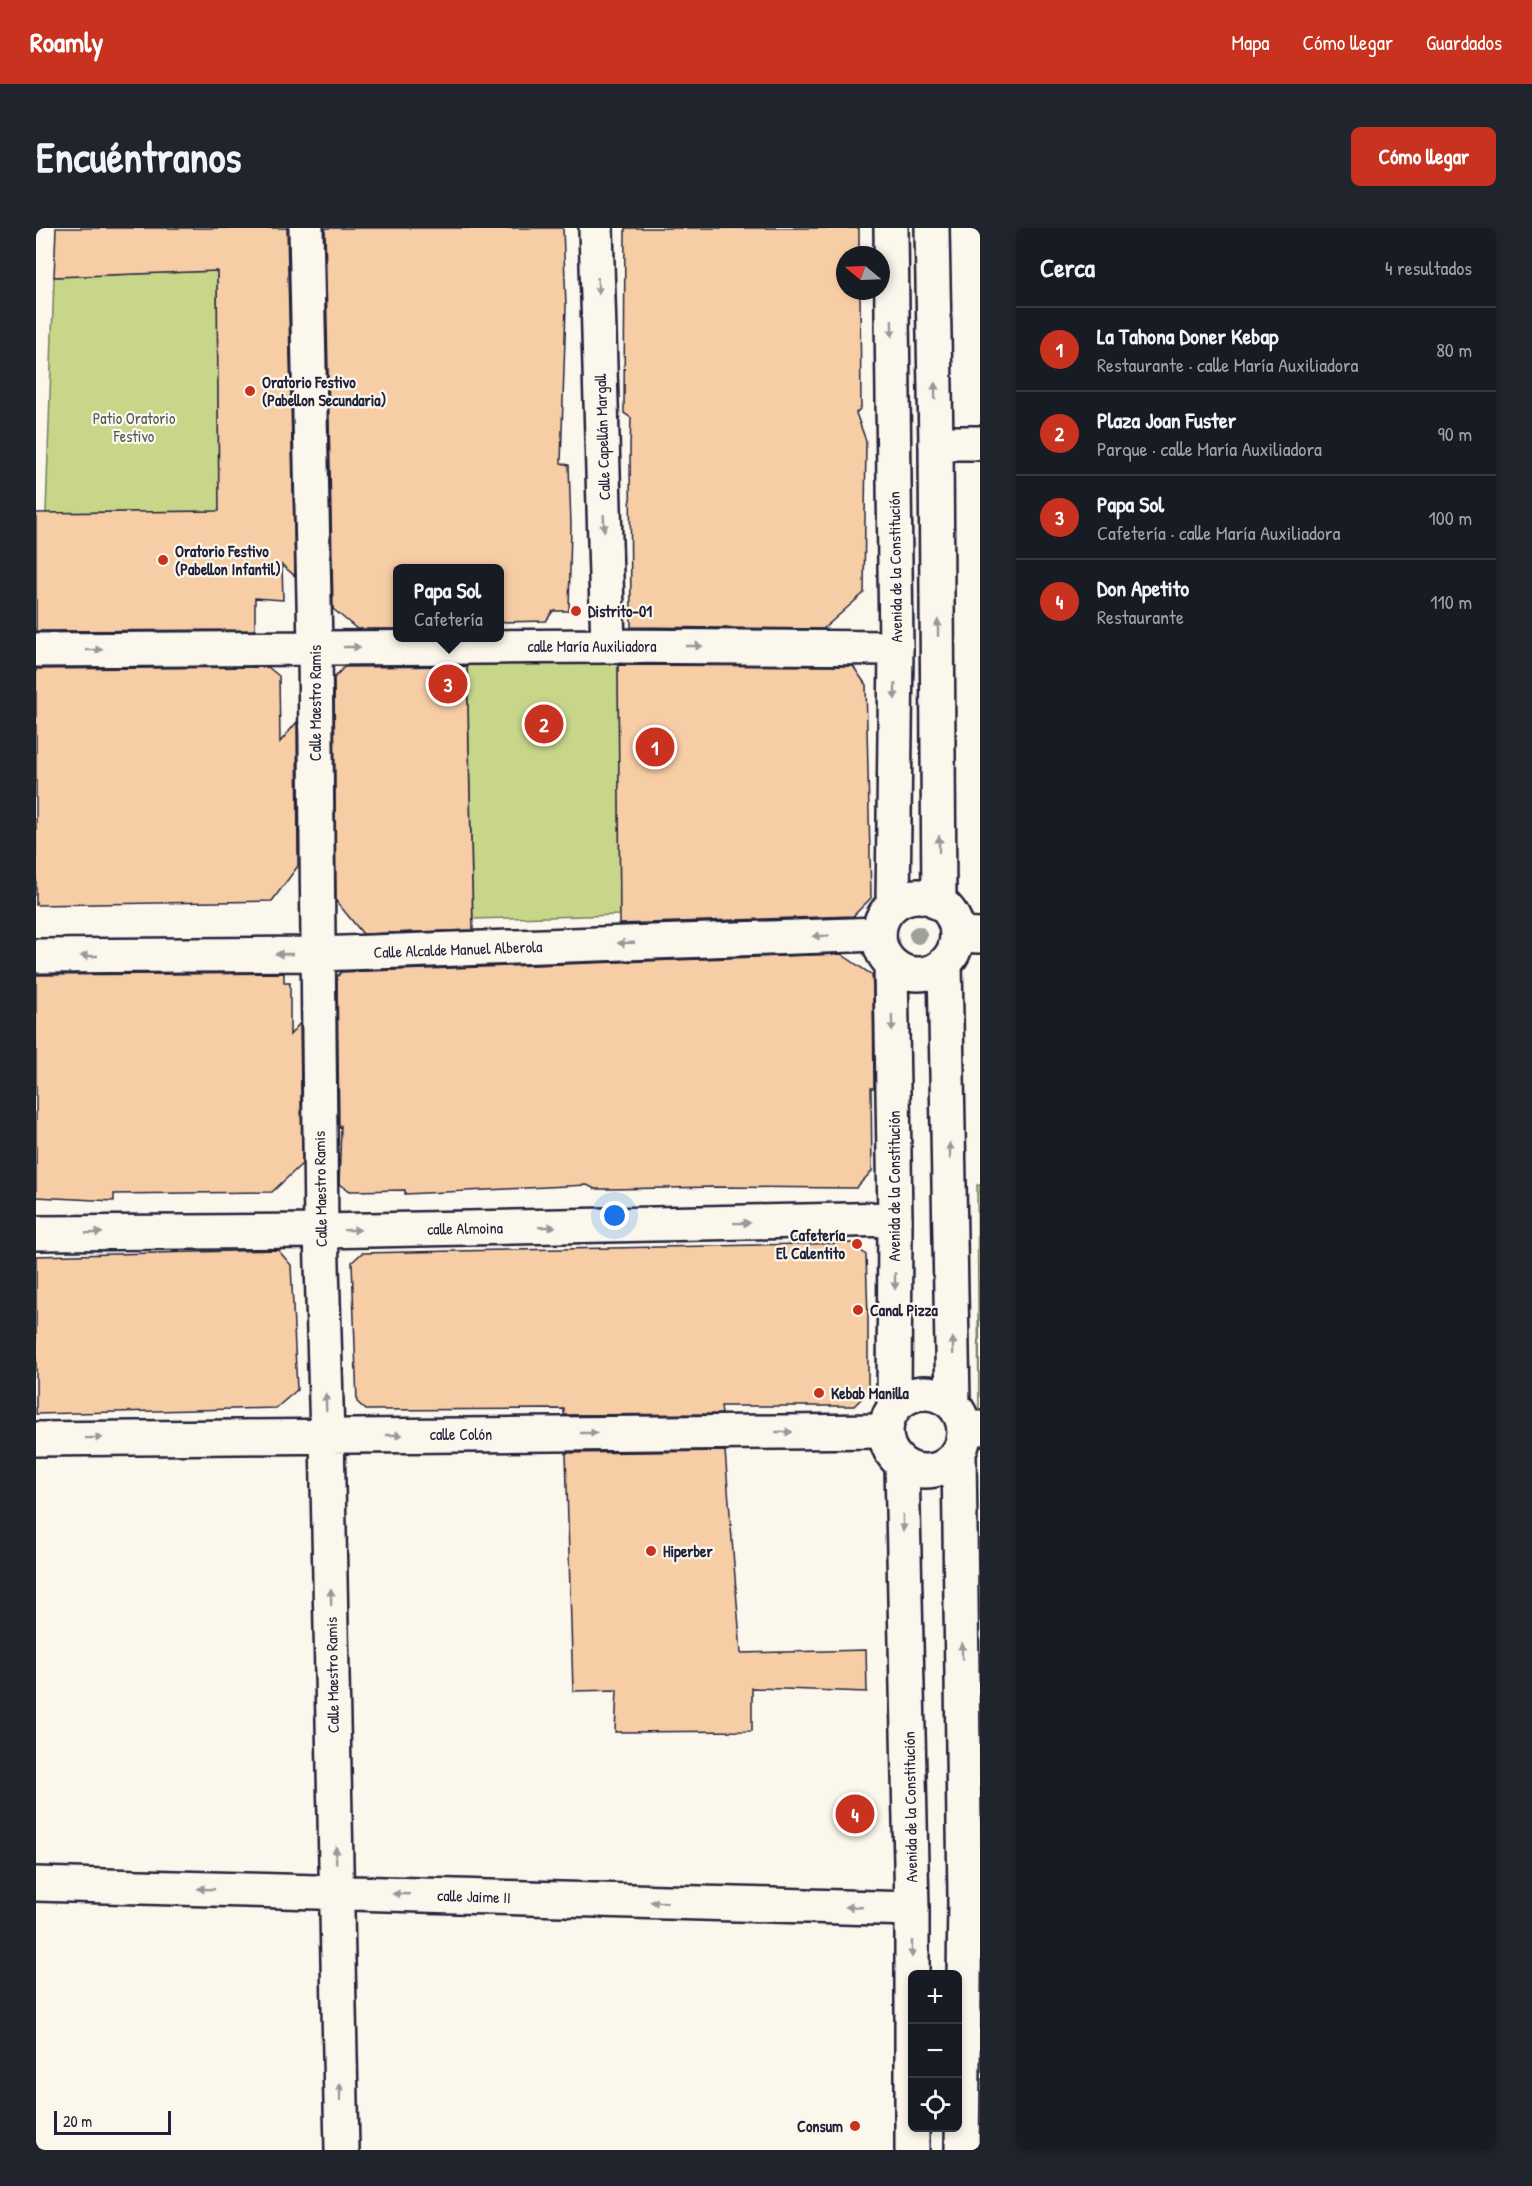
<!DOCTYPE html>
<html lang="es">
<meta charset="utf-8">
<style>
:root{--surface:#171b24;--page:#20242c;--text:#f1f3f6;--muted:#9ea1a6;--line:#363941;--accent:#c8321e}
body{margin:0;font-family:"Patrick Hand",sans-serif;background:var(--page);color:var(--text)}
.controls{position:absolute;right:18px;bottom:18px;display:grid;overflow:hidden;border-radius:9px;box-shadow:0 3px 9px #0003}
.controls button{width:54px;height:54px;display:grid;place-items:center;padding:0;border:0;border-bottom:2px solid var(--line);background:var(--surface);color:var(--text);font:30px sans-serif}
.compass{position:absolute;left:800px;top:18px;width:54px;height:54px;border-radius:50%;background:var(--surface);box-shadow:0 3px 9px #0003;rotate:289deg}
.scale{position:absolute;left:18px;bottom:15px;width:117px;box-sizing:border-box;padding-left:6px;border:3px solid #22223b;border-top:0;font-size:16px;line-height:21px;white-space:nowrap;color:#22223b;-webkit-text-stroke:4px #fbf7ec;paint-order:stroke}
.you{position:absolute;left:579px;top:988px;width:21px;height:21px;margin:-15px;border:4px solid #fff;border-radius:50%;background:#1a73e8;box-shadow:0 0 0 9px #1a73e833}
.badge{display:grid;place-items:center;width:39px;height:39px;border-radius:50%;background:var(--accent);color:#fff;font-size:20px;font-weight:700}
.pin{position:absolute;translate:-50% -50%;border:3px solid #fff;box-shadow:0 2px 6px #0006}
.popup{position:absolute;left:357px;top:336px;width:111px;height:78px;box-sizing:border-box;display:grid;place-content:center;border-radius:9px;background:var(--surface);filter:drop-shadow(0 2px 4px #0005);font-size:20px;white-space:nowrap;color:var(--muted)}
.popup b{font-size:22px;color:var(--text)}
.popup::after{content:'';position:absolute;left:50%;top:100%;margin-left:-12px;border:12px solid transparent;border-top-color:var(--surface)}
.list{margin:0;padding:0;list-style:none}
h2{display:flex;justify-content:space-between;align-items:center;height:78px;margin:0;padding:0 24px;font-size:26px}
h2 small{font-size:20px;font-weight:400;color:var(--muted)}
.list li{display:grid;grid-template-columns:39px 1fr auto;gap:18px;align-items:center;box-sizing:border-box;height:84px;padding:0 24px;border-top:2px solid var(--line)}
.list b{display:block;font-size:22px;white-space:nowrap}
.list p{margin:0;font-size:20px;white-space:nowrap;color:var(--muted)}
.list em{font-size:20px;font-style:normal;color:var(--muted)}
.icon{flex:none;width:33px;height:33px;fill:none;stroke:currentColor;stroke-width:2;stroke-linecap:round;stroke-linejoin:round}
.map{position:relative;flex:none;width:944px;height:1922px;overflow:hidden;border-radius:9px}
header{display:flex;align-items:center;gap:36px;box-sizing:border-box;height:84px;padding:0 30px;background:var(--accent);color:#fff}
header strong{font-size:28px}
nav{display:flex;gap:33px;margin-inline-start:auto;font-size:21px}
.intro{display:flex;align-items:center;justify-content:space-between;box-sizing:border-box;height:144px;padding:0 36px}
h1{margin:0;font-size:42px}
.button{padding:15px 27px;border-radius:9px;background:var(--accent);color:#fff;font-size:21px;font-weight:700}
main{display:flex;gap:36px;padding:0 36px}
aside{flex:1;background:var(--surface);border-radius:9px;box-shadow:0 3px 9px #0003}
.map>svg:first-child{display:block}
.green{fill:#c8d68a;stroke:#757c62;stroke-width:1.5}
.building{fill:#f7cda6;stroke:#22223b;stroke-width:1.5}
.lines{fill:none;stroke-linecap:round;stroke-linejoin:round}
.street-casing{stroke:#22223b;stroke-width:38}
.secondary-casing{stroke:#22223b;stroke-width:38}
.street{stroke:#fbf7ec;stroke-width:33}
.secondary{stroke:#fbf7ec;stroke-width:33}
.tree{fill:#9fa098}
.oneway{fill:#99979c}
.poi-dot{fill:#c8321e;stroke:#fbf7ec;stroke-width:2}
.labels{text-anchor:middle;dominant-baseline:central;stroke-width:4.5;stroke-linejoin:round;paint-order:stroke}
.poi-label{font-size:16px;font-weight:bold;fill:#22223b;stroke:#fbf7ec;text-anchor:start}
.park-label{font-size:16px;fill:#545853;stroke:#fbf7ec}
.street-label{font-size:16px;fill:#22223b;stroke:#fbf7ec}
</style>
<header>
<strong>Roamly</strong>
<nav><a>Mapa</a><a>Cómo llegar</a><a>Guardados</a></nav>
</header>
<div class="intro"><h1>Encuéntranos</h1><a class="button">Cómo llegar</a></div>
<main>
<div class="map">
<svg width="944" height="1922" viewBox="0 0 944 1922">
<rect width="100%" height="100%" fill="#fbf7ec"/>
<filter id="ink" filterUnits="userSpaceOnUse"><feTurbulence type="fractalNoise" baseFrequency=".0167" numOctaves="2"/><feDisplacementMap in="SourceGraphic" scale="12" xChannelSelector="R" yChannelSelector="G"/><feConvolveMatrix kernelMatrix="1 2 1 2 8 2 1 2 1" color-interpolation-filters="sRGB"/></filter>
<g filter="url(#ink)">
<path class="green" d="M181,43L183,283L10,285L18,49Z
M582,420L584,687L437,691L431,422Z
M941,957H944L943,1183Z"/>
<path class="building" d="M20,0H251L259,348L246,337L247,372L219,370V402L0,403V285L183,283L181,43L18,49Z
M289,0H527L530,78L525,235L533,237L535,298L533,383H517L510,393L463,394V340H361V401H321L297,381Z
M589,0H823V27H809V63H824L825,180L820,185L830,213L828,365L787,401L595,399L594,219L595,190L588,185Z
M582,437L817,438L830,457L835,670L817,688L584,696Z
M431,438L437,702L327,706L300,673L298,450L308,439Z
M232,439L243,448L244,514L261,494L262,638L236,673L0,677V441Z
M805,726L836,747L837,760L838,860H835L836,943L820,960L679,959L575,961H559L551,957L369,966V962L314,963L303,956L305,898L303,900L301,749L305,744Z
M248,745V755H254V807L264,795L266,936L236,964L78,966V973L0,969V747Z
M817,1015L830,1027L832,1090V1164L818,1178H685L686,1186L528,1187V1181L330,1182L321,1174L316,1034L326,1025Z
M242,1022L255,1037L261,1162L240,1180L0,1186V1028Z
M689,1223L705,1425L830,1422L831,1464L716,1460V1503L579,1504L581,1462L537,1463L530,1225Z"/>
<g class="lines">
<g class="street-casing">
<path id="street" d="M270,0L279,419L285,1003L291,1208L306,1922
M560,0L572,418
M900,215H944
M0,422L572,418L860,420
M921,707L944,708
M0,728L281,726L843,706
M0,1005L285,1003L859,991
M928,1200H944
M0,1211L849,1203
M0,1656L876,1681"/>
</g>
<g class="secondary-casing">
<path id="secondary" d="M855,0L860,420L857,677
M896,0L900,215L903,675
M843 707a39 39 0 1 1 78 0a39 39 0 1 1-78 0Z
M909,735L917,1176
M855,737L859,991L858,1179
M850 1204a39 39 0 1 1 78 0a39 39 0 1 1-78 0Z
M923,1226L929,1670L926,1922
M866,1237L876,1681V1922"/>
</g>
<use href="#street" class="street"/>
<use href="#secondary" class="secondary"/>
</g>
<circle class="tree" cx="882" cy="707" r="9"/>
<defs><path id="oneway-solid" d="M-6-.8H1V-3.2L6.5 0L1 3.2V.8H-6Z" transform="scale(1.5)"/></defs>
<g class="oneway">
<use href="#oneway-solid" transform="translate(562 58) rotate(88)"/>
<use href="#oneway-solid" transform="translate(856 100) rotate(89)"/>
<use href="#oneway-solid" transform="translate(899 163) rotate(-91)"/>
<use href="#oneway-solid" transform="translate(568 295) rotate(88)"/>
<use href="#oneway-solid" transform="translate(902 400) rotate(-90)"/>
<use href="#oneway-solid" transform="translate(658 418)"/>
<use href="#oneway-solid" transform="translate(316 419)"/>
<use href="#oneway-solid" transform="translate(58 422) rotate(-1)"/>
<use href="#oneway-solid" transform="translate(859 463) rotate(91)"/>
<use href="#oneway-solid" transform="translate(903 616) rotate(-90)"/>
<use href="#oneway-solid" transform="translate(785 708) rotate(178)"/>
<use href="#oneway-solid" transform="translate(590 715) rotate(178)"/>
<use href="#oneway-solid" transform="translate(248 726) rotate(180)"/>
<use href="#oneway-solid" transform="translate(53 728) rotate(180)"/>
<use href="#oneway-solid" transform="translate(856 795) rotate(89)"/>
<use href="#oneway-solid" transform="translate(914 923) rotate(-91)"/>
<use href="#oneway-solid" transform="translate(706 995) rotate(-1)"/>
<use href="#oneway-solid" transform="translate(511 999) rotate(-1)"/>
<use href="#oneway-solid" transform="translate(316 1002) rotate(-1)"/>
<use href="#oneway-solid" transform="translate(58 1005) rotate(-1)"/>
<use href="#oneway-solid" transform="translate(859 1053) rotate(90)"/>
<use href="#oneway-solid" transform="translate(917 1118) rotate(-91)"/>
<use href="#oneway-solid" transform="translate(290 1174) rotate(-92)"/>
<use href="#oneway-solid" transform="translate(748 1204)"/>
<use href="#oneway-solid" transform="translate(553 1205)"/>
<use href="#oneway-solid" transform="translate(358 1207)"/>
<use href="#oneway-solid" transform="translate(58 1210) rotate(-1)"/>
<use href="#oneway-solid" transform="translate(867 1295) rotate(89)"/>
<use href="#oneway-solid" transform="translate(295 1369) rotate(-91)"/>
<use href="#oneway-solid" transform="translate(926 1423) rotate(-91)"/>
<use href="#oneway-solid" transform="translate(300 1627) rotate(-91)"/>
<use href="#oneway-solid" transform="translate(170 1661) rotate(-178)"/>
<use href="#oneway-solid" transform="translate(365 1666) rotate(-178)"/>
<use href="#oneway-solid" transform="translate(623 1674) rotate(-178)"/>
<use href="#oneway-solid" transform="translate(818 1679) rotate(-178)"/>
<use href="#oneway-solid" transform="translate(876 1721) rotate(90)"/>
<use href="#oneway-solid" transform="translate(304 1864) rotate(-91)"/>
</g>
</g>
<g class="poi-dot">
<circle cx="214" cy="163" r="6"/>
<circle cx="127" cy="332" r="6"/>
<circle cx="540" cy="383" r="6"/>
<circle cx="821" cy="1016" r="6"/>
<circle cx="822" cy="1082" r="6"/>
<circle cx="783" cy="1165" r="6"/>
<circle cx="615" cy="1323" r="6"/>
<circle cx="819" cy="1898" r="6"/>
</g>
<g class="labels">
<g class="poi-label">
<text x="226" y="154">Oratorio Festivo<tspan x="226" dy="18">(Pabellon Secundaria)</tspan></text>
<text x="139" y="323">Oratorio Festivo<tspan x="139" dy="18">(Pabellon Infantil)</tspan></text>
<text x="552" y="383">Distrito-01</text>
<text x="809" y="1007" text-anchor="end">Cafetería<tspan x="809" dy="18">El Calentito</tspan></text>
<text x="834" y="1082">Canal Pizza</text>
<text x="795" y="1165">Kebab Manilla</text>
<text x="627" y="1323">Hiperber</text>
<text x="807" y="1898" text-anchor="end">Consum</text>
</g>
<g class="park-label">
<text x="98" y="190">Patio Oratorio<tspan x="98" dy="18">Festivo</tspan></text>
</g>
<g class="street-label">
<text transform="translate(566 209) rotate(-92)">Calle Capellán Margall</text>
<text transform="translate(859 339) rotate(-91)">Avenida de la Constitución</text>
<text x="556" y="418">calle María Auxiliadora</text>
<text transform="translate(279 475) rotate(-90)">Calle Maestro Ramis</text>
<text transform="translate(422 721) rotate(-2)">Calle Alcalde Manuel Alberola</text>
<text transform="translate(858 958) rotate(-90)">Avenida de la Constitución</text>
<text transform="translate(284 961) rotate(-91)">Calle Maestro Ramis</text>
<text transform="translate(429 1000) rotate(-1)">calle Almoina</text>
<text x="425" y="1206">calle Colón</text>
<text transform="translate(296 1447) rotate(-91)">Calle Maestro Ramis</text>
<text transform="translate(874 1579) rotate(-91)">Avenida de la Constitución</text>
<text transform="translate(438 1668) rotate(2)">calle Jaime II</text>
</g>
</g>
</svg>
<div class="controls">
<button>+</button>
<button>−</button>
<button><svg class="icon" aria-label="locate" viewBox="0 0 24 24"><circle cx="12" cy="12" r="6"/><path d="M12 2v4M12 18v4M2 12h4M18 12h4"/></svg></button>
</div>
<svg class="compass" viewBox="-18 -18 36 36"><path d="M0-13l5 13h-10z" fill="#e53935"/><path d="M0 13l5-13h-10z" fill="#9ea1a6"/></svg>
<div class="scale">20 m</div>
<div class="you"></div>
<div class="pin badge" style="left:619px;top:519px">1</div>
<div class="pin badge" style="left:508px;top:496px">2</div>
<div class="pin badge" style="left:412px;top:456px">3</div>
<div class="popup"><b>Papa Sol</b>Cafetería</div>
<div class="pin badge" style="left:819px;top:1586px">4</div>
</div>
<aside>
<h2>Cerca<small>4 resultados</small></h2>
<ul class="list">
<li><span class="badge">1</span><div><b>La Tahona Doner Kebap</b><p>Restaurante · calle María Auxiliadora</p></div><em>80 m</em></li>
<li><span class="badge">2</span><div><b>Plaza Joan Fuster</b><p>Parque · calle María Auxiliadora</p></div><em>90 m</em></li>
<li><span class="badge">3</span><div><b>Papa Sol</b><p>Cafetería · calle María Auxiliadora</p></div><em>100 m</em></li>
<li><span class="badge">4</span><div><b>Don Apetito</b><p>Restaurante</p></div><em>110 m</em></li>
</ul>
</aside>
</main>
